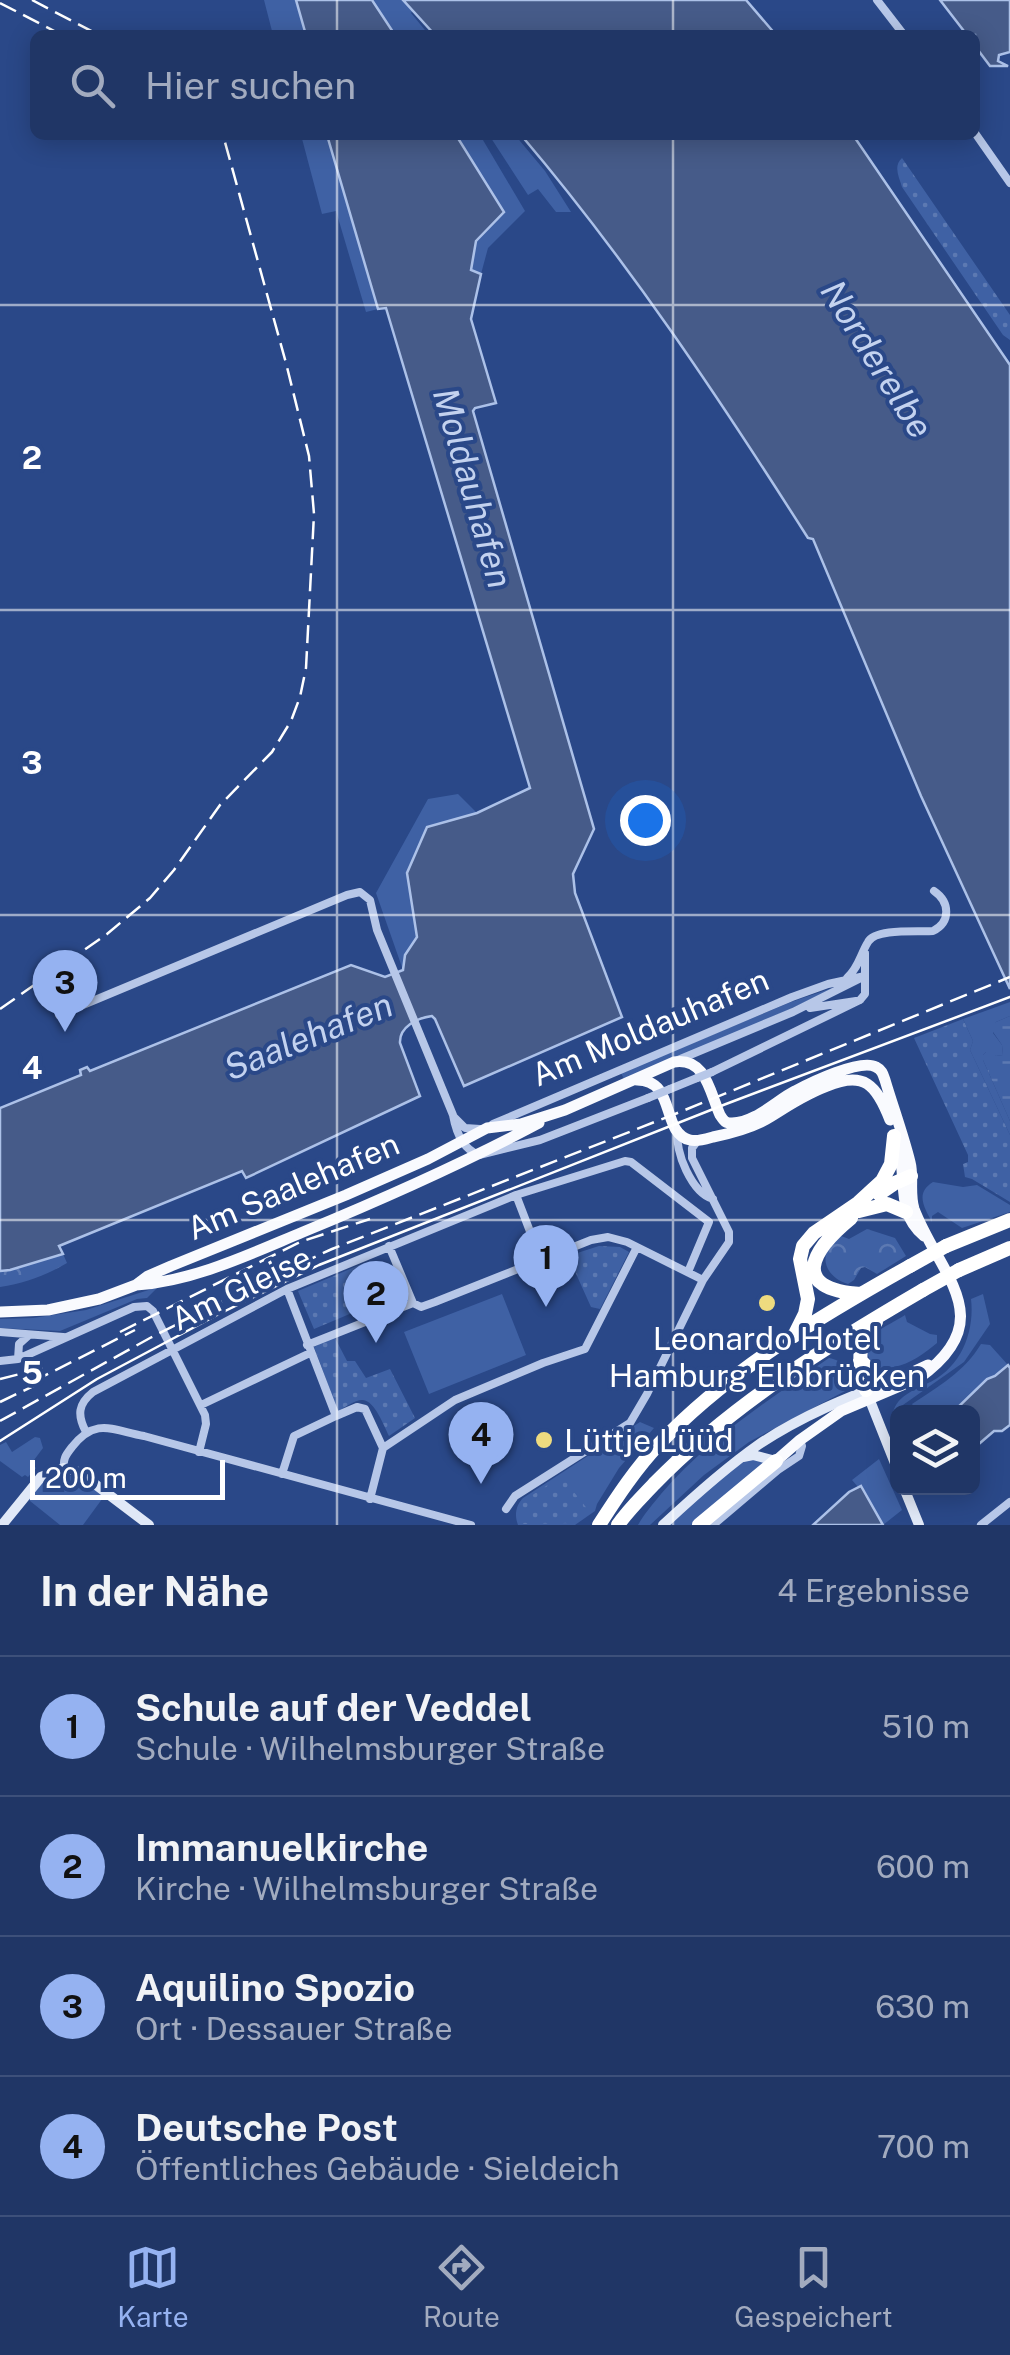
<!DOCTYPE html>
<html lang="de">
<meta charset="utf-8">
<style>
:root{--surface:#203666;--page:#2d416f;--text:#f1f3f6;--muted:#a2abbf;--line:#3d507a;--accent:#95b2f1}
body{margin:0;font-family:"Public Sans",sans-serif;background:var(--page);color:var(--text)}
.controls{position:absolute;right:30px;bottom:30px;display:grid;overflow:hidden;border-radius:15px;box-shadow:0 5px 25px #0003}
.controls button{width:90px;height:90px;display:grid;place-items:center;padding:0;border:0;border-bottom:2px solid var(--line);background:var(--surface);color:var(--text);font:50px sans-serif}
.scale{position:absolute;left:30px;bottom:25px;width:195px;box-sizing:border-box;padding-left:10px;border:5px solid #fff;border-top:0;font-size:28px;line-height:35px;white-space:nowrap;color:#fff;-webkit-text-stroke:8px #2a4888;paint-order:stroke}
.you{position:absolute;left:645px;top:820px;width:35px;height:35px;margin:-25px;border:8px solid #fff;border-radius:50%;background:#1a73e8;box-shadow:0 0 0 15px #1a73e833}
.badge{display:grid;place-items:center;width:65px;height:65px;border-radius:50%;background:var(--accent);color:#111;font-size:32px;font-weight:700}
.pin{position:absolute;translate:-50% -82px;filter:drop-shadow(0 2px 5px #0008)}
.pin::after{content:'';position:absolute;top:52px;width:35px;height:30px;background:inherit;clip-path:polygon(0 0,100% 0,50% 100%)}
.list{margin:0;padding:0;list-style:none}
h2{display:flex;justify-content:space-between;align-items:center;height:130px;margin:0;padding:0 40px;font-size:42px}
h2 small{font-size:32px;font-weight:400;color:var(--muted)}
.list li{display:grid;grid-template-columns:65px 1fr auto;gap:30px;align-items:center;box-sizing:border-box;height:140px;padding:0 40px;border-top:2px solid var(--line)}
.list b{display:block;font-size:38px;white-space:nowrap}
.list p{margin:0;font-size:32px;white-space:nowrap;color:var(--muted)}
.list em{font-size:32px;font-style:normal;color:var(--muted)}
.icon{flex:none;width:55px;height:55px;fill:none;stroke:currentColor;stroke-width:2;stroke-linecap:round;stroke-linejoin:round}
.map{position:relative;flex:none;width:1010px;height:1525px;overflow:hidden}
.search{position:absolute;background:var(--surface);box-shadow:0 5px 25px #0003;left:30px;right:30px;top:30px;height:110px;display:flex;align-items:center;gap:25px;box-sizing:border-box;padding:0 35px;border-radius:15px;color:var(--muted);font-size:38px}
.sheet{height:690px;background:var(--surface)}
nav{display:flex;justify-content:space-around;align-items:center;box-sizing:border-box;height:140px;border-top:2px solid var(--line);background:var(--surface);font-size:28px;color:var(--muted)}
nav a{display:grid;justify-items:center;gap:5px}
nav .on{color:var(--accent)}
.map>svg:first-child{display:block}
.grass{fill:#3f61a4}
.forest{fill:url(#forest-crowns)}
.wetland{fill:url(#wetland-marsh)}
.park{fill:url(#park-dots)}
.water{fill:#465b89;stroke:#acc1e8;stroke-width:2.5}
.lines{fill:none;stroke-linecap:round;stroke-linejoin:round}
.street{stroke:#b7c7e8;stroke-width:8}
.secondary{stroke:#e0e8f7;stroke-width:10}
.primary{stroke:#f9fafe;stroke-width:11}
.highway{stroke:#fff;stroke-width:14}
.tram{stroke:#fff;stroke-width:2.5}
.rail{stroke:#fff;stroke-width:2.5;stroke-dasharray:18 8;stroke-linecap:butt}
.street-bridge{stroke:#b7c7e8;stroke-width:8}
.highway-bridge{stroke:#fff;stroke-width:14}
.grid{fill:none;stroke:#fff;stroke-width:2.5;stroke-opacity:0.55}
.poi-dot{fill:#eedb7f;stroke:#2a4888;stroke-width:4}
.labels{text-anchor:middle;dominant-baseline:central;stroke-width:8;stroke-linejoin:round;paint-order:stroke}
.street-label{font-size:32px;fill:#fff;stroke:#2a4888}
.poi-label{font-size:32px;fill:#fff;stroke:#2a4888}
.water-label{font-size:35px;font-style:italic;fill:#c3d2ef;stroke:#2a4888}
.grid-label{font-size:32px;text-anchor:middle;font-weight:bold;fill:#fff;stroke:#2a4888;stroke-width:8;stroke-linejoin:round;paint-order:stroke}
</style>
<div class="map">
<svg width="1010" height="1525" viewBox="0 0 1010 1525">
<defs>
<pattern id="forest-crowns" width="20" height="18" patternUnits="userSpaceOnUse" patternTransform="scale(2.5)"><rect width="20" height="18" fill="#3f61a4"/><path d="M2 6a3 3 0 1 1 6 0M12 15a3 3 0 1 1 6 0" fill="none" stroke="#5c79b2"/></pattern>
<pattern id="wetland-marsh" width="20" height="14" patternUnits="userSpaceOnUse" patternTransform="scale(2.5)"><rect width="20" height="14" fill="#3f61a4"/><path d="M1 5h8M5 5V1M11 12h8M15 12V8" fill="none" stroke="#5c79b2"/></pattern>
<pattern id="park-dots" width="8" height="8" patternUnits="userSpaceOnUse" patternTransform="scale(2.5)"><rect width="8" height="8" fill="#3f61a4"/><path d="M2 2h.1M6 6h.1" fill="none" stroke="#5c79b2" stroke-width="1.8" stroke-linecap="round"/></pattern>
</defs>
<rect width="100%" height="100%" fill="#2a4888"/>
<path class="grass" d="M264,0H295L306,35H273Z
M372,0H403L413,10L411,13L429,35H395Z
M301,135H327L378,309L366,312L336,211L322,214Z
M456,135H480L525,211L488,248L481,274L471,270L476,241L503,212Z
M489,135H515L545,171L571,212H556L538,189L528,195Z
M458,794L477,813L427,827L407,873L417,937L405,955L403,970L376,893L428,799Z
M847,983L713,1044L624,1079L621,1073L791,1002Z
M1010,1002V1016L996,1022L993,1033L1002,1045L1003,1055L996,1056L986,1052L983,1055V1060L1010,1121V1135L970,1050L973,1041L963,1019Z
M933,1182L963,1187L977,1185L1010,1205V1212L962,1228L938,1212L932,1216V1222C924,1207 915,1193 933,1182Z
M158,1287L147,1298L137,1299L60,1331L0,1328V1319L33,1318L86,1310Z
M502,1294L526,1355L429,1394L404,1332Z
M983,1294L990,1324L964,1362L893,1412C898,1396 912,1391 926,1384C960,1370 975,1333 971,1299Z
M905,1315L907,1322L930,1334L937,1335V1343C925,1353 910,1364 894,1367C870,1372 858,1350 876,1333C884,1326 896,1321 905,1315Z
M981,1344L990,1345L1008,1365L995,1376L987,1379L953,1412H918L912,1404C939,1386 964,1372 981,1344Z
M829,1358C843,1360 849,1371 852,1384L846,1386L847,1390L749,1442L704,1475L650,1525H638C644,1514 653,1504 661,1494C708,1439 770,1399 829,1358Z
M640,1422L654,1428L619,1468L597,1504L595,1511L575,1525H518C514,1515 516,1505 523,1498Z
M35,1437L40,1438L43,1448L31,1464L36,1468L28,1477L25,1475L22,1477L0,1461V1445L6,1442L12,1452Z
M746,1459H754L766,1463L693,1525H669L718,1480Z
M879,1459L902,1510L883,1525L861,1486L858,1487L852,1480Z
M60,1474L79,1477L105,1495L83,1525H60L30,1501L28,1497L40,1483Z"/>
<path class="forest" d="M867,1229L895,1238L906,1256L877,1274L865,1267L861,1268L854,1280L848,1284C822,1276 817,1250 841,1236L849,1239Z
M63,1254L67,1263C45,1276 25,1283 0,1287V1271L10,1270Z"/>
<path class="wetland" d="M1010,1016V1121L983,1060V1055L986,1052H991L996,1056L1003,1055L1002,1045L991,1029L996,1022Z"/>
<path class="park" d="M902,158L1010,315V340L1003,335L902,187C899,177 893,166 902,158Z
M963,1019L973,1041L970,1050L1010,1135V1202L972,1179L965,1177L963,1164L968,1162V1155L914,1038Z
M599,1246L620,1247L629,1252L600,1309L591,1307L568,1256Z
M362,1264L378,1302L314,1329L298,1291Z
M334,1336L347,1361H355L366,1378L390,1369L415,1418L389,1436C384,1426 375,1401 363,1400C356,1399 344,1408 338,1411L314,1347Z
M561,1476L589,1511H584L574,1523L523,1524L518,1519L522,1502Z"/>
<path class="water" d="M296,0H372L395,35H306Z
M403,0H746L776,35H435Z
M940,0H1010V52L999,55L998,61L1008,66H990L975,46V35H967Z
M327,135H456L504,212L476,241L471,270L481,274L471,319L496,403L475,408L473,411L594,829L573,874L575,893L622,1017L464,1086L435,1019L432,1016C417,1018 399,1027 400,1043L420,1096L246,1178L242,1171L59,1246L63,1254L10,1270L0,1271V1108L81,1075L80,1070L87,1067L90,1071L351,965L385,977L403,970L405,955L417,937L407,873L427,827L477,813L530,788L386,308L378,309Z
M521,135H853L1010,365V989L921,796L813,539L808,538C719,398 628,261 521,135Z
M1008,1365L1010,1368V1425L1002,1431H994L973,1449L972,1412H953L987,1379L995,1376Z
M861,1486L883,1525H813L849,1492Z"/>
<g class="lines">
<path class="street" d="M877,0L904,35
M975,133L1010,183
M847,978C859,967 860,955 868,942C875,928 918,932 933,931C951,922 950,902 934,891
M860,1000L865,994V953
M810,1008L856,1001
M59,1015L347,895L360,892L370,900L377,930L453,1115C456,1132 462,1149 479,1155L540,1140L648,1098
M678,1060L793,1012L861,978
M712,1072L860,1000
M670,1089L697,1078
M454,1117L465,1128L480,1129
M493,1124L792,997L828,984L865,976
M678,1131C674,1151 692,1193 713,1199
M516,1195L541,1260
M389,1246L413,1303
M287,1289L336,1416L357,1407L365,1409L383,1448
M0,1332L63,1337
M307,1345L413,1303L421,1307L435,1302L591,1240L608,1237L627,1242L703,1280
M18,1359L19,1344L29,1335
M0,1361L18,1359L134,1307L147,1306L153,1311L205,1415L206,1424L199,1452
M201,1405L310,1353
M86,1432C77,1415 78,1404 93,1392L287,1289L516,1195L625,1161L631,1162L709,1222L688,1272
M64,1468C63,1458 66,1455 72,1447C96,1417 112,1430 144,1436L471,1525
M282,1474L294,1436L336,1416
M370,1499L383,1448L455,1400L543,1363L585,1349L637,1247
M506,1509L515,1496L630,1423L647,1394L703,1280L729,1242V1232L692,1158V1148L698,1140
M713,1525L778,1470L799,1456L802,1446L800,1440
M981,1525L1010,1502"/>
<path class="secondary" d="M867,1393L898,1471
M743,1457L753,1455L776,1461
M904,1488L919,1525
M2,1525L41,1477L64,1468L79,1472L149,1525
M663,1525C693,1497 724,1469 758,1445C801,1416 848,1397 897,1379"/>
<path class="primary" d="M637,1080C677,1080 660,1133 690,1140C697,1142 706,1139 713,1137C733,1133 755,1127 772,1116C790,1104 806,1094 827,1086C864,1071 876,1084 890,1120
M898,1147C908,1180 895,1212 924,1236
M136,1285C194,1281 250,1254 303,1232C383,1199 462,1164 539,1123
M0,1312L48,1310L99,1299L136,1285L148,1276L171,1266L346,1195L428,1159L487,1128L521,1124L565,1110L674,1062C706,1057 710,1093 720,1115C724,1121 725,1123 732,1123C755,1123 777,1100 795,1091C810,1083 861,1058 876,1067C882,1070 883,1074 885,1080C893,1107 903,1134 910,1162C914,1177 909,1193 914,1209C939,1275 1002,1319 919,1378L841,1411L800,1440L776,1461
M898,1379L928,1365"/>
<path class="highway" d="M879,1194L895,1183L911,1176
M859,1211L887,1204L906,1212
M851,1218C812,1250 788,1289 861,1294
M946,1246L1010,1220
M959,1270L1010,1248
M794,1336L805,1314L808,1299L800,1259L803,1246L814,1233L858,1203L882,1181L891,1164L894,1136
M860,1360L873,1373L898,1379
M866,1390C859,1360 855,1347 876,1322
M599,1525C617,1497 636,1468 659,1444C729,1370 821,1316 910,1266
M618,1525C628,1510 641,1498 654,1484C732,1404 827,1346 923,1290
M699,1525L776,1461"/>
<path class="tram" d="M0,1441L97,1379L219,1314L319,1265L726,1104L1010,997"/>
<path class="rail" d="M32,0L99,35
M0,3L62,35
M0,1009L107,934L150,898L174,870L220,805L272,752L291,721L300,697L306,668L314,514L309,456L286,363L223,135
M120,1332L300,1242L370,1219
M0,1379L44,1368
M32,1382L135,1330
M0,1402L46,1380
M0,1421L150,1338L248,1288L332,1249L680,1112L1010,977"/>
<path class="street-bridge" d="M697,1078L712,1072
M648,1098L670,1089"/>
<path class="highway-bridge" d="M910,1266L946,1246
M923,1290L959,1270"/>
</g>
<path class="grid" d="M337,0V35M673,0V35M337,135V1525M673,135V1525M0,305H1010M0,610H1010M0,915H1010M0,1220H1010"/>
<g class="poi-dot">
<circle cx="767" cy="1303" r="10"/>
<circle cx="544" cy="1440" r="10"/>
</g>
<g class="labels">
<g class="street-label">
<text transform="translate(650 1027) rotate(-23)">Am Moldauhafen</text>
<text transform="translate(293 1186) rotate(-23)">Am Saalehafen</text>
<text transform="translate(241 1288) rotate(-26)">Am Gleise</text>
</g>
<g class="poi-label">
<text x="767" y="1338">Leonardo Hotel<tspan x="767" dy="37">Hamburg Elbbrücken</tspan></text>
<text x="564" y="1440" text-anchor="start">Lüttje Lüüd</text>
</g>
<g class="water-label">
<text transform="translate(877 359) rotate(58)">Norderelbe</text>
<text transform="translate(473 488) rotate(74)">Moldauhafen</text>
<text transform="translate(308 1036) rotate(-22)">Saalehafen</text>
</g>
</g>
<g class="grid-label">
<text x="32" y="469">2</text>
<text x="32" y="774">3</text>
<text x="32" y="1079">4</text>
<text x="32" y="1384">5</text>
</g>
</svg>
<div class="controls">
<button><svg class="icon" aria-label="layers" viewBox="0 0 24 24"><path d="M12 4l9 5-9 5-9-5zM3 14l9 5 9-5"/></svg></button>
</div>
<div class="scale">200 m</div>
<div class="you"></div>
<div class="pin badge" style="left:546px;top:1307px">1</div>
<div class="pin badge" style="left:376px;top:1343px">2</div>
<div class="pin badge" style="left:65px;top:1032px">3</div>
<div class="pin badge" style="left:481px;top:1484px">4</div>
<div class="search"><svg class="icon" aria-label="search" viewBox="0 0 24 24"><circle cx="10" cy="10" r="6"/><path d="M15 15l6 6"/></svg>Hier suchen</div>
</div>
<section class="sheet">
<h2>In der Nähe<small>4 Ergebnisse</small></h2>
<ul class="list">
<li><span class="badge">1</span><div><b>Schule auf der Veddel</b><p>Schule · Wilhelmsburger Straße</p></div><em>510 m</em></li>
<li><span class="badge">2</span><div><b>Immanuelkirche</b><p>Kirche · Wilhelmsburger Straße</p></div><em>600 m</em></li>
<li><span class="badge">3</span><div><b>Aquilino Spozio</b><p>Ort · Dessauer Straße</p></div><em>630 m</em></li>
<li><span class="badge">4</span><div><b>Deutsche Post</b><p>Öffentliches Gebäude · Sieldeich</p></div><em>700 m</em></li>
</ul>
</section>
<nav>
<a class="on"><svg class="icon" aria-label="map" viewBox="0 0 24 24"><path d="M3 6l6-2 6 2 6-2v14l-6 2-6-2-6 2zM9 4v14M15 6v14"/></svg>Karte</a>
<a><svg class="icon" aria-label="directions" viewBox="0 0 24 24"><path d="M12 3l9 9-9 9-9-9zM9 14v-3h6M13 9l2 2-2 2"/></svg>Route</a>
<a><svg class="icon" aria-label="saved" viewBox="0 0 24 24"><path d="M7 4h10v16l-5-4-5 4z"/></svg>Gespeichert</a>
</nav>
